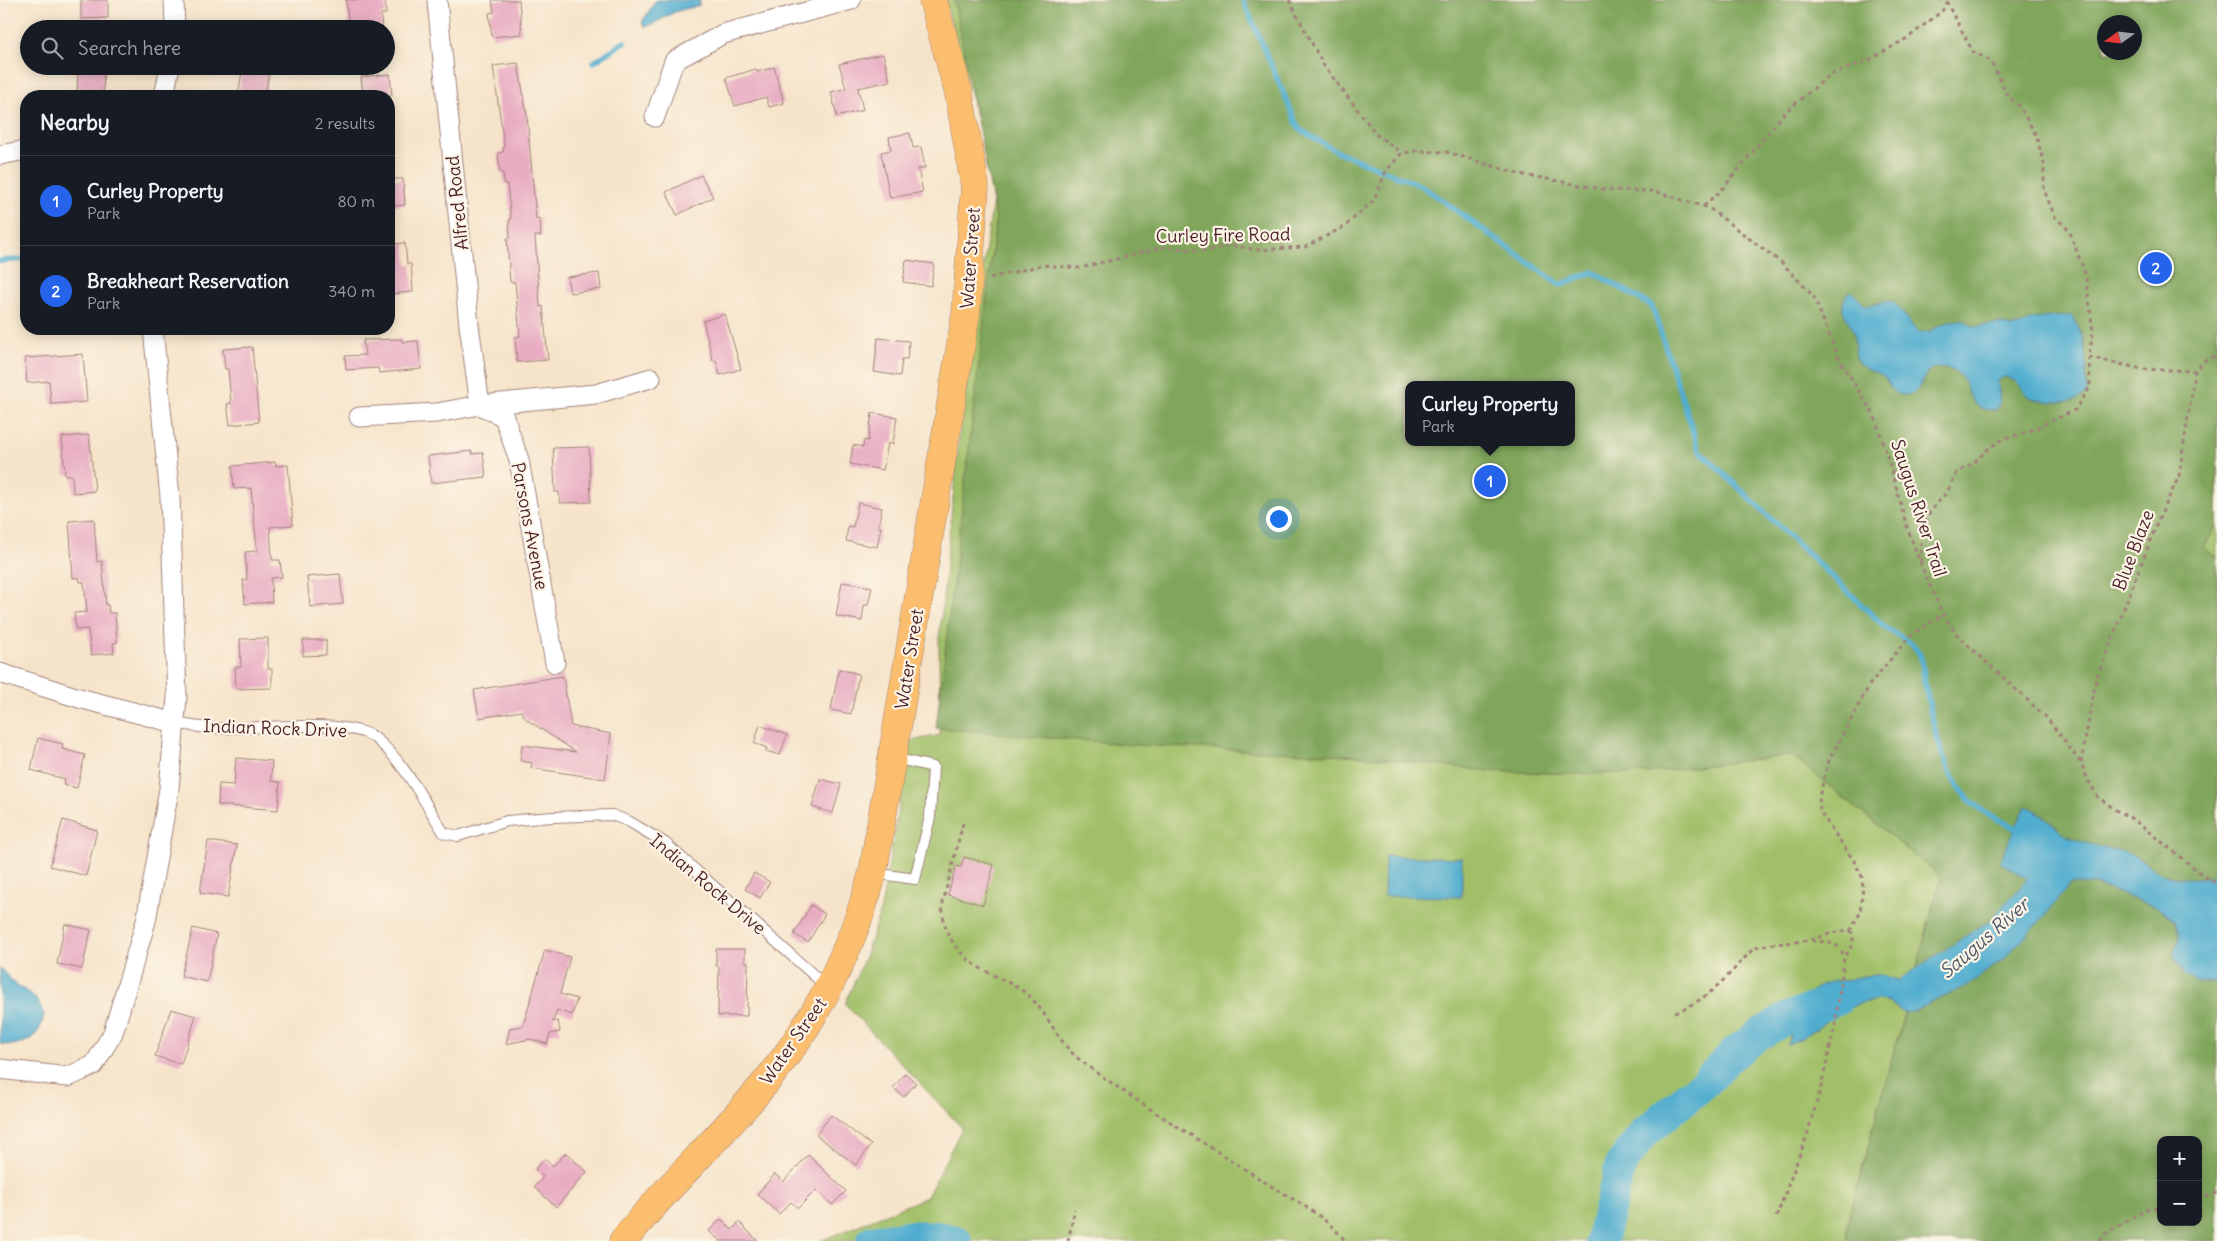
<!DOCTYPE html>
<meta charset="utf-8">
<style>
:root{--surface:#171b24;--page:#20242c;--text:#f1f3f6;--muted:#9ea1a6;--line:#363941;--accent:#2563eb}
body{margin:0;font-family:Delius,sans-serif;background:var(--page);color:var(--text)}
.controls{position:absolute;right:15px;bottom:15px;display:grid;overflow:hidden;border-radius:10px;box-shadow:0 2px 12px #0003}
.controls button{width:45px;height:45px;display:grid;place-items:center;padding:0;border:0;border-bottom:1px solid var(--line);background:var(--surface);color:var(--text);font:25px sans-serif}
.compass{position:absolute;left:2097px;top:15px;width:45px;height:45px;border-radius:50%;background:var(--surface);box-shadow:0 2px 12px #0003;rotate:256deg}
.you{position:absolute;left:1278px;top:518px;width:18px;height:18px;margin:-12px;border:4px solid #fff;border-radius:50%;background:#1a73e8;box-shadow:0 0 0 8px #1a73e833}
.badge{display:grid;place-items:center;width:32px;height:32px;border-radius:50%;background:var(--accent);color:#fff;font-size:16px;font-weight:700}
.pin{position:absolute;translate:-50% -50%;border:2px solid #fff;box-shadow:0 1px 5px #0006}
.popup{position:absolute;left:1405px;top:381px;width:170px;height:65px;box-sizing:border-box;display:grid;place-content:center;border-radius:10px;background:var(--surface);filter:drop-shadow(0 1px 4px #0005);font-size:16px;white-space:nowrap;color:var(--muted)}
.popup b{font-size:19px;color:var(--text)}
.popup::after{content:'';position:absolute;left:50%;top:100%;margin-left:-10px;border:10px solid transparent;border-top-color:var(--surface)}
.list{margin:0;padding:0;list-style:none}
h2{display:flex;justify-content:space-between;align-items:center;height:65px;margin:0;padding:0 20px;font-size:21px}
h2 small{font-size:16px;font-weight:400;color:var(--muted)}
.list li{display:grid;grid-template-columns:32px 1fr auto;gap:15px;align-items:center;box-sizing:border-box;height:90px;padding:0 20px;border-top:1px solid var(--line)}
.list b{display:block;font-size:19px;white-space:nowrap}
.list p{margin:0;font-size:16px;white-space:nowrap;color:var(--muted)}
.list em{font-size:16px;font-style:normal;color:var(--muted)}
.icon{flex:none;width:28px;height:28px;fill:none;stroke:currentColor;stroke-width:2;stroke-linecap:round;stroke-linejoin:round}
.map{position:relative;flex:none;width:2217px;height:1241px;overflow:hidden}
.search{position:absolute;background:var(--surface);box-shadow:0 2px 12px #0003;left:20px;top:20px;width:375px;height:55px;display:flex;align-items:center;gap:12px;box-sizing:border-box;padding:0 18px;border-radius:28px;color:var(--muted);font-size:19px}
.panel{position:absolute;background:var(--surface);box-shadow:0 2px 12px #0003;left:20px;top:90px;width:375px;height:245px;border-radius:20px}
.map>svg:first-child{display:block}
.green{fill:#a0bf67;stroke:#756f49;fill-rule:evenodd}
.forest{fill:#80a65c;stroke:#656244;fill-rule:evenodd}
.water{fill:#51adcf;stroke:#4e667d}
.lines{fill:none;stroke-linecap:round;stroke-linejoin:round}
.stream{stroke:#51adcf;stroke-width:5.5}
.river{stroke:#51adcf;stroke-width:32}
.building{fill:#e8adc3}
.service-casing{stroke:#a0827a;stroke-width:12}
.minor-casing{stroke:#a0827a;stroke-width:21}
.primary-casing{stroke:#a0827a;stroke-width:29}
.path{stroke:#a0827a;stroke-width:3;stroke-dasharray:4 4;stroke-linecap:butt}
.service{stroke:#fff;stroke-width:10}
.minor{stroke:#fff;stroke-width:19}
.primary{stroke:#fbbd6e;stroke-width:28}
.labels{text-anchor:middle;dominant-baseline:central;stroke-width:4.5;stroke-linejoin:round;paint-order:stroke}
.street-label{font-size:18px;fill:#4a1f2b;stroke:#fcf5e5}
.water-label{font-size:19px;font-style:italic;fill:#4d586d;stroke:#fcf5e5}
</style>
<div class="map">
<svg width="2217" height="1241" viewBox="0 0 2217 1241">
<rect width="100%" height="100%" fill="#fcf5e5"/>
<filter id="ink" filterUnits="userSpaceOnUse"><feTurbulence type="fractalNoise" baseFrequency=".02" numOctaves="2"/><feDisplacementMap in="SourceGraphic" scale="10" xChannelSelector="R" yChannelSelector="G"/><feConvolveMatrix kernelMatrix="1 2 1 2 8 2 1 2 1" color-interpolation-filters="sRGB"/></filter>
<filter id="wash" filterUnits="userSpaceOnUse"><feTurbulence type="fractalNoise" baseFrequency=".0096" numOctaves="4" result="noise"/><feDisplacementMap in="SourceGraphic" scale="20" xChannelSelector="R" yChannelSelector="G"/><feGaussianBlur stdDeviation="1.12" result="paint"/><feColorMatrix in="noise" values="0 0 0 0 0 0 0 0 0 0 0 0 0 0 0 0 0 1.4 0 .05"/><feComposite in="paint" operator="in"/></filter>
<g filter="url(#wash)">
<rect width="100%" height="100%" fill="#f6e4ca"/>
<path class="green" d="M945,0H2217V935L2198,1140H2161L1941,877L1847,1225L1848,1241H820L927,1197L962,1128L845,1004L866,954L881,909L910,741L940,735L939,639L960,426L995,187ZM2104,22H2134V52H2104ZM1409,385H1571V442H1409Z"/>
<path class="forest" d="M954,0H2217V524L2204,548L2217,557V1241H1848L1847,1225L1941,877L1791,755L1647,773L1574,774L1488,771L1363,756L1135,745L936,728L996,218ZM2104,22H2134V52H2104ZM1409,385H1571V442H1409ZM2161,1140H2198V1222H2161Z"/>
<path class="water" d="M656,0H700L699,6C691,8 683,9 675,12C664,17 656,24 645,27L642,22Z
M1851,291L1866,306C1877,305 1880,301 1893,301C1903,310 1908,324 1919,332L1930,331L1948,321L1962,320L1975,327L1999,323L2012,327L2023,325L2031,319L2071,315C2085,332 2087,357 2086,378C2085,385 2090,391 2083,396C2073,404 2036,404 2027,395C2019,386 2016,378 2003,377L1998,381L2000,403L1996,410C1959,412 1977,378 1949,369C1916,358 1930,397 1902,395C1891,394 1890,383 1884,377C1878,371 1869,372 1863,367C1852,360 1856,342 1853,331C1851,324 1845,318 1843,310C1842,305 1844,300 1846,295Z
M2026,806C2044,812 2053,827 2069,837C2084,845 2114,847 2132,855C2143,859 2159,874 2168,876C2183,879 2202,879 2217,875V981L2196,983L2185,975L2173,954L2179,938V933L2175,921L2159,908L2096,885L2070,884L2045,916L2001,961L1968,985L1913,1012L1904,1013L1887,1001L1877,1000L1858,1004L1833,1015L1817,1029L1787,1046C1793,1025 1799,999 1819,986C1828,981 1840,981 1850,979C1873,974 1877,973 1899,980L1993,918C2002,905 2020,891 2026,878L1999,862Z
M1385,856L1462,858V897L1384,896Z
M0,968L13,982L38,1000L44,1014C41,1038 24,1048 0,1044Z"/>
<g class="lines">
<path class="stream" d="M1243,0L1299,129L1336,151L1422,186L1560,285L1593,272L1652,306L1699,450L1887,629C1895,634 1907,639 1913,645C1925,657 1922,670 1925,685C1933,725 1943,782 1979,808C1993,818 2008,824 2024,831
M594,62L624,42
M0,261L26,259"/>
<path class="river" d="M872,1241C899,1237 929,1233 956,1241
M1601,1241L1621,1164L1645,1132L1706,1082L1734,1053L1757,1036L1787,1018L1837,1000"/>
</g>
<g id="blocks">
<path class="building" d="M81,0H108V18L81,19Z
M346,0H385L386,14H381L382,29H349Z
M492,0H519L522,34L492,37L489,13L494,12Z
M883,54L890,81L858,88L863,110L837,117L831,92L846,88L839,64Z
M518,63L527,116L536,219L540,218L541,236H535L540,307L543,306L548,360L517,362L515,337L520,336L515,282H510L507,238H510L509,220H511L507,184H504L503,173H500L498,153L503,152L504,145L493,66Z
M78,66H104L103,96H77Z
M243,66H270L265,96H238Z
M774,67L784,103L769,107L766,97L735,106L726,78L756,69L757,72Z
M390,74L392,96H363L361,77Z
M910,133L913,148L921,147L925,168L918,169L923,192L890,198L881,152L891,150L889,137Z
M701,175L713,197L677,215L666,192Z
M389,179H403L405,205L389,206Z
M405,243L407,264H411L413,292L389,294V244Z
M906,260L934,264L931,286L903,282Z
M599,273L601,289L570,293L567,277Z
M725,314L741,369L720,375L716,360L713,361L703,321Z
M878,338L909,341L907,359H902L900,376L874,372Z
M402,339V342L418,341L421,369L379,373L378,368L346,370L345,356L365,355L363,340Z
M252,347L259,422L230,425L227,404L231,403L228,369H225L223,349Z
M83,354L87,402L51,404L49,381L27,383L25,358Z
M872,413L897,417L893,444L888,443L883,470L850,464L853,445L863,447L864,440L868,441Z
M89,435L95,491L73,493L72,475H65L62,437Z
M589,447L591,502L560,503L559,492H555L553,448Z
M472,451V454L483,453L486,477L431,483L428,456Z
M275,462L276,466L288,465L293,525L270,527L272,560H280L282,577L271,578L272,602L245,604L243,580H247L245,552L257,551L251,488L234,489L232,466Z
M858,503L882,508L878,527H881L877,547L846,541L848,526L853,527Z
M94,519L97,562L102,561L106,605H108L109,613H115L117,643H113L114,653L91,655L88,629L76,630L74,613L87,612L84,582H80L79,577L73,578L69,521Z
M340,574L343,604L310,607L307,577Z
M842,582L872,587L868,605H864L862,621L836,616Z
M268,638V669H272V688L236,689L235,667H241L240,639Z
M303,640H326V655L303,656Z
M839,669L859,674L851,714L831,710Z
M563,676L571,726L611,734L605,779L531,768L532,763L520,761L522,745L576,752L526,719L521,711L479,718L474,690Z
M760,725L787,735L780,755L766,751L767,748L754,743Z
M38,738L63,744L62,749L85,755L77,788L63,785L65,779L31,770Z
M236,758L272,761L271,781L280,782L278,810L218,805L219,784L234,785Z
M820,779L841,784L833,813L812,807Z
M63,820L97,830L86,876L50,866Z
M208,841L237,845L228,897L200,893Z
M964,857L994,865L983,905L948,895L956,866L961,867Z
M754,873L770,882L760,898L745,889Z
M811,905L825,914L808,942L794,934Z
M65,924L91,930L82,969L57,964Z
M193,928L217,934L207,982L181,976Z
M716,949H745V962H748L747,1016H718L719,966H716Z
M545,950L570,957L560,994L577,999L572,1015L557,1010L553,1022L558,1021L560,1032L550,1034L547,1044L530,1039L506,1044L510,1028L523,1026Z
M171,1009L196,1016L181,1064L155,1056Z
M905,1073L916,1083L904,1097L893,1088Z
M831,1115L871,1145L856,1165L816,1135Z
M566,1153L587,1172L556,1207L534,1187L543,1177L535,1169L545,1159L553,1166Z
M808,1155L846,1191L832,1205L816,1190L798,1208L791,1202L779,1214L757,1194L775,1174L783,1182Z
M721,1219L732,1230L739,1222L758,1241H720L709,1231Z"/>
</g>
</g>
<g filter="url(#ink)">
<use href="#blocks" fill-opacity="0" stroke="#a0827a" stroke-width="1"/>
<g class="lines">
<g class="service-casing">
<path id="service" d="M175,723C188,725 200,728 213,728C250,730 347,717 375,738C403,760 425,803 444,833L458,836L507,821L552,817L612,815L630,822L665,843L827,987
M874,873L915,879L930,817L933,767L894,758"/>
</g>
<g class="minor-casing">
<path id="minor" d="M174,0L175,29
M437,0L469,325L480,405L504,417L519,460L555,663
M164,96L170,66
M655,117L674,61L723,34L851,0
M0,155L26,150
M359,417L437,413L480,405L596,394L651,378
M0,673L79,698L175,723
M0,1069L68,1077L94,1065L113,1033L146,921L169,789L177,697L170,497L153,329"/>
</g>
<g class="primary-casing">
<path id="primary" d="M623,1241C667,1186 720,1138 765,1083C816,1021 852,950 873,872L966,314L975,186L959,94L933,0"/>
</g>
<path class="path" d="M1289,0L1324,66L1377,135L1402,153
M1704,206L1724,187L1785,112L1830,75L1869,60L1909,37L1942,11L1949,0
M990,278L1042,265L1080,268L1164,247L1207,251L1230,245L1258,250L1305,247L1344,227L1374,200L1386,171L1402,153L1417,151L1447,152L1519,174L1608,190L1653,191L1709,208L1783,264L1814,297L1839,359L1874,415L1889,461L1906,524L1921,565L1943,615L1959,637L2047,718L2081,763L2089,782L2098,797L2114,809L2134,820L2203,875L2217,884
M2089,357L2142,369L2195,371
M1921,562V539L1929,513L1947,492L1957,473L1972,464L1989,448L2003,439L2027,432L2075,410L2090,387L2089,357L2093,332L2086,276L2069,230L2055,217L2044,190V163L2036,135L2019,106L2007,94L1991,61L1973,52L1947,3
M2081,763L2096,680L2158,521L2179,476L2195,371L2203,361L2217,356
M963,823L943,902C940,930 957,955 982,969C998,978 1015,984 1028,995C1048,1013 1057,1042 1080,1060C1138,1104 1202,1141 1263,1181C1291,1199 1325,1214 1345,1241
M1850,931L1860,913L1863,888L1862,877L1854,861L1820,812L1819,797L1829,760L1870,684L1911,635L1943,615
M1812,941C1827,942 1840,941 1844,958
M1675,1012C1708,1001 1730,973 1753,949C1771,942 1790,944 1808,940C1822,938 1836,929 1850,931L1853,934V943L1844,958L1835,1026L1820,1091L1807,1135L1776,1218
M2198,1199L2217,1193
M1068,1241L1075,1209
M2101,1241L2102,1236L2147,1209L2161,1207"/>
<use href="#service" class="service"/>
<use href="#minor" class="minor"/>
<use href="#primary" class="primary"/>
</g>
</g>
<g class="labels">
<g class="street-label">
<text transform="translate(457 203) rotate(-96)">Alfred Road</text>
<text transform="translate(1223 235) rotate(-1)">Curley Fire Road</text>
<text transform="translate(970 258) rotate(-86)">Water Street</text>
<text transform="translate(1919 508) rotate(72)">Saugus River Trail</text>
<text transform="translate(530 526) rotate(79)">Parsons Avenue</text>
<text transform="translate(2133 550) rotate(-69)">Blue Blaze</text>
<text transform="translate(909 659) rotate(-81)">Water Street</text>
<text transform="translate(275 728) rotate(2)">Indian Rock Drive</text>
<text transform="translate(708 884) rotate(40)">Indian Rock Drive</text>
<text transform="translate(793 1041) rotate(-55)">Water Street</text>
</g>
<g class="water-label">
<text transform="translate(1984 938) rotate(-41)">Saugus River</text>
</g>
</g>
</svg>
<div class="controls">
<button>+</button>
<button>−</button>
</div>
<svg class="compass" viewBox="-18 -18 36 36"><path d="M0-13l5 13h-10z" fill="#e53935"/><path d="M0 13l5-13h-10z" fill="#9ea1a6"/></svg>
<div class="you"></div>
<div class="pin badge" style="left:1490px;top:481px">1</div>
<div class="popup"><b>Curley Property</b>Park</div>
<div class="pin badge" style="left:2156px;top:268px">2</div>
<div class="search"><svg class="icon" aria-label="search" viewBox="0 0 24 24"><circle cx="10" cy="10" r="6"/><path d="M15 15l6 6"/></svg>Search here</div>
<section class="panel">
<h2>Nearby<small>2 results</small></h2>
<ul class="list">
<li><span class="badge">1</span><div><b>Curley Property</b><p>Park</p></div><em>80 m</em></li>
<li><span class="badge">2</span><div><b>Breakheart Reservation</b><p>Park</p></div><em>340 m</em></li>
</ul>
</section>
</div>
